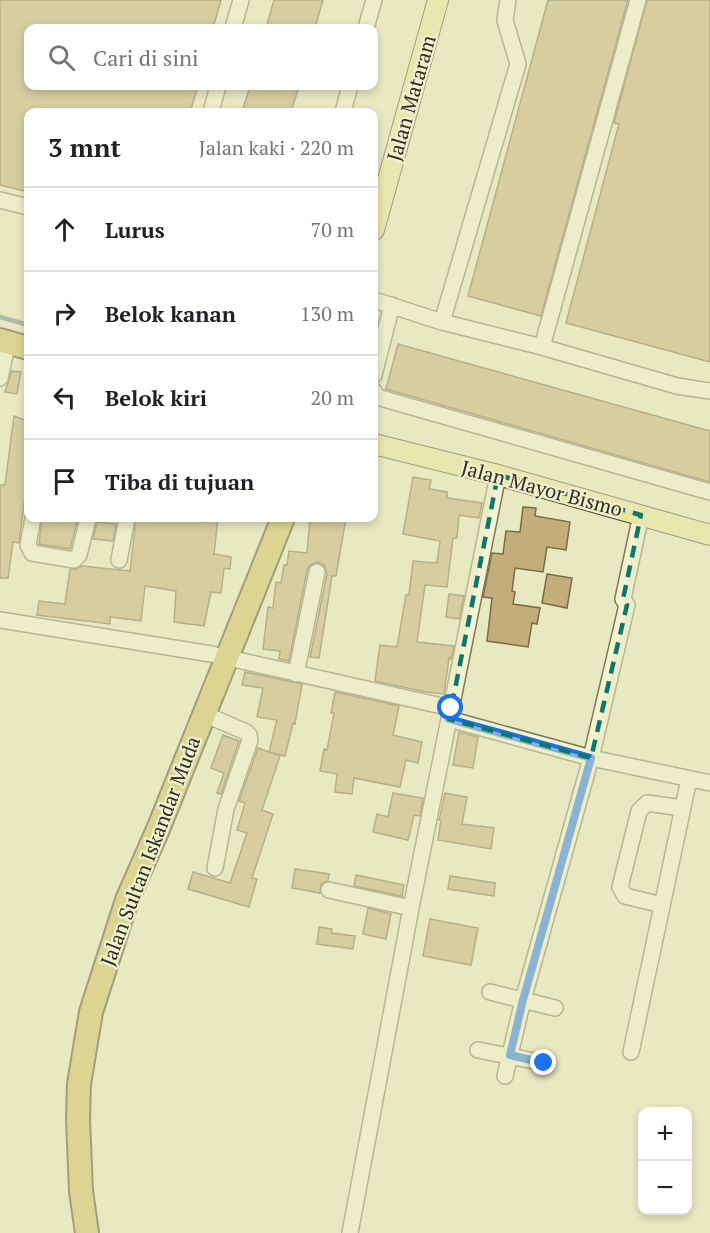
<!DOCTYPE html>
<html lang="id">
<meta charset="utf-8">
<style>
:root{--surface:#fff;--page:#f2f2f2;--text:#202124;--muted:#757577;--line:#e0e0e0}
body{margin:0;font-family:"PT Serif",serif;background:var(--page);color:var(--text)}
.controls{position:absolute;right:18px;bottom:18px;display:grid;overflow:hidden;border-radius:12px;box-shadow:0 3px 9px #0003}
.controls button{width:54px;height:54px;display:grid;place-items:center;padding:0;border:0;border-bottom:2px solid var(--line);background:var(--surface);color:var(--text);font:30px sans-serif}
.stop{position:absolute;width:18px;height:18px;margin:-14px;border:4px solid #1a73e8;border-radius:50%;background:#fff}
.stop.end{background:#1a73e8;border-color:#fff;box-shadow:0 2px 6px #0008}
.list{margin:0;padding:0;list-style:none}
h2{display:flex;justify-content:space-between;align-items:center;height:78px;margin:0;padding:0 24px;font-size:26px}
h2 small{font-size:20px;font-weight:400;color:var(--muted)}
.list li{display:grid;grid-template-columns:39px 1fr auto;gap:18px;align-items:center;box-sizing:border-box;height:84px;padding:0 24px;border-top:2px solid var(--line)}
.list b{display:block;font-size:22px;white-space:nowrap}
.list em{font-size:20px;font-style:normal;color:var(--muted)}
.icon{flex:none;width:33px;height:33px;fill:none;stroke:currentColor;stroke-width:2;stroke-linecap:round;stroke-linejoin:round}
.map{position:relative;flex:none;width:710px;height:1233px;overflow:hidden}
.search{position:absolute;background:var(--surface);box-shadow:0 3px 9px #0003;left:24px;top:24px;width:354px;height:66px;display:flex;align-items:center;gap:15px;box-sizing:border-box;padding:0 21px;border-radius:12px;color:var(--muted);font-size:22px}
.panel{position:absolute;background:var(--surface);box-shadow:0 3px 9px #0003;left:24px;top:108px;width:354px;height:414px;border-radius:12px}
.map>svg:first-child{display:block}
.lines{fill:none;stroke-linecap:round;stroke-linejoin:round}
.stream{stroke:#6b8687;stroke-width:4.5}
.building{fill:#c2ad7b;stroke:#7c6a43;stroke-width:1.5}
.minor-casing{stroke:#7f795b;stroke-width:18}
.major-casing{stroke:#4d462f;stroke-width:22}
.highway-casing{stroke:#4d462f;stroke-width:26}
.minor{stroke:#f4f4d3;stroke-width:15}
.major{stroke:#e8e69c;stroke-width:20}
.highway{stroke:#cfbe5a;stroke-width:22}
.route{stroke:#1a73e8;stroke-width:8}
.marked{fill:none;stroke:#0f766e;stroke-width:4.5;stroke-dasharray:12 8;stroke-linejoin:round}
.labels{text-anchor:middle;dominant-baseline:central;stroke-width:4.5;stroke-linejoin:round;paint-order:stroke}
.street-label{font-size:20px;fill:#312c1d;stroke:#f0f0cf}
</style>
<div class="map">
<svg width="710" height="1233" viewBox="0 0 710 1233">
<rect width="100%" height="100%" fill="#e8e8c1"/>
<g class="lines">
<path class="stream" d="M0,317L28,325"/>
</g>
<path class="building" d="M0,0H221L213,28H28V86H198L190,112H28V192L0,185Z
M274,0H323L315,28H266Z
M548,0H628L541,316L468,296Z
M647,0H710V362L566,323L619,124L614,123Z
M250,86H299L291,112H242Z
M398,344L710,431V482L386,389Z
M12,371L21,372L17,394L5,392Z
M14,416L28,421V472L19,543L13,542L8,578H0V485H5Z
M413,477L431,480L429,489L447,492V498L482,503L479,518L459,515L457,538H453L447,587L425,585L417,642L454,646L451,659L449,658L444,694L426,692L375,681L380,645L397,647L406,595H409L413,561L437,563L440,541L403,534Z
M523,507L536,508L535,516L570,522L566,550L547,547L543,572L515,568L512,591L515,592L513,604L540,608L537,624L532,623L528,647L487,641L492,598L483,597L492,553L503,554L506,531L520,532Z
M42,518H78L70,549L39,544Z
M136,518H174L202,522V518H218L214,554L231,557L230,569L224,568L221,593L211,592L204,626L174,622L176,591L145,586L141,621L110,617V624L37,615L39,601L65,604L70,569H76L82,566L130,571Z
M310,518H346L336,576H332L319,658L310,657L327,574L324,565L318,562L310,565L307,570L289,661L279,659L280,651L263,649L268,607L273,608L276,582L281,583L284,565H287L289,551L307,553Z
M97,522L116,524L113,541L93,539Z
M547,574L572,578L567,608L542,603Z
M449,594L464,596L459,619L446,617Z
M245,672L302,684L295,724L293,723L285,756L269,752L277,720L257,717L263,688L242,685Z
M335,692L399,706L393,735L422,742L418,763L406,760L400,787L354,778L352,794L335,792L337,774L320,771L324,749L327,750L334,713H331Z
M459,732L478,737L473,768L453,765Z
M223,735L239,741L221,794L217,793L224,773L211,768Z
M258,748L280,756L262,810L273,814L252,878L257,879L249,907L188,889L193,872L230,883L247,833L237,830L245,803L239,801Z
M393,793L423,798L420,816L414,815L408,840L373,832L377,814L388,817Z
M445,793L467,797L462,824L494,828L491,849L438,840L441,820H439Z
M295,869L329,874L328,881L321,884L320,893L292,888Z
M356,875L404,885L402,896L354,886Z
M450,876L495,883L494,896L448,889Z
M368,908L391,914L386,939L363,934Z
M430,919L478,928L471,965L423,956Z
M319,927L332,929L331,933L355,936L353,949L317,944Z"/>
<g class="lines">
<g class="minor-casing">
<path id="minor" d="M233,28L241,0
M366,28L374,0
M211,112L218,86
M343,112L350,86
M0,200L28,207
M374,300L442,322L542,347L677,386L710,391
M442,322L518,64L505,20L508,0
M542,347L638,0
M374,375L392,305
M0,378L8,342
M374,391L377,397L710,492
M33,518L28,545L32,553L74,560L79,555L88,518
M119,560L127,518
M0,620L211,654L451,708
M296,674L317,572
M204,714L246,732L249,735L250,740L226,809L215,868
M449,719L591,758L710,783
M329,890L411,908
M662,905L625,896L620,887L639,811L647,803L682,808
M490,992L555,1008
M478,1050L544,1063
M631,1052L689,779
M505,1076L523,1000L591,758L627,605L623,599L641,515
M350,1233L411,908L498,475"/>
</g>
<g class="major-casing">
<path id="major" d="M374,230L438,0
M374,444L498,475L710,535"/>
</g>
<g class="highway-casing">
<path id="highway" d="M0,340L28,348
M87,1233L81,1191L78,1119L79,1084L91,1012L127,900L159,827L283,518"/>
</g>
<use href="#minor" class="minor"/>
<use href="#major" class="major"/>
<use href="#highway" class="highway"/>
</g>
<g class="lines">
<path class="route" d="M451,708L449,719L591,758L523,1000L510,1055L544,1063"/>
</g>
<path d="M0 0H710V1233H0ZM498,475L641,515L623,599L627,605L591,758L449,719Z" fill="#e8e8c1" fill-opacity=".55" fill-rule="evenodd"/>
<path class="marked" d="M498,475L641,515L623,599L627,605L591,758L449,719Z"/>
<g class="labels">
<g class="street-label">
<text transform="translate(411 98) rotate(-74)">Jalan Mataram</text>
<text transform="translate(542 488) rotate(15)">Jalan Mayor Bismo</text>
<text transform="translate(150 851) rotate(-69)">Jalan Sultan Iskandar Muda</text>
</g>
</g>
</svg>
<div class="controls">
<button>+</button>
<button>−</button>
</div>
<div class="stop" style="left:451px;top:708px"></div>
<div class="stop end" style="left:544px;top:1063px"></div>
<div class="search"><svg class="icon" aria-label="search" viewBox="0 0 24 24"><circle cx="10" cy="10" r="6"/><path d="M15 15l6 6"/></svg>Cari di sini</div>
<section class="panel">
<h2>3 mnt<small>Jalan kaki · 220 m</small></h2>
<ul class="list">
<li><svg class="icon" aria-label="ahead" viewBox="0 0 24 24"><path d="M12 20V5M6 11l6-6 6 6"/></svg><div><b>Lurus</b></div><em>70 m</em></li>
<li><svg class="icon" aria-label="right" viewBox="0 0 24 24"><path d="M7 20v-9h11M14 6l5 5-5 5"/></svg><div><b>Belok kanan</b></div><em>130 m</em></li>
<li><svg class="icon" aria-label="left" viewBox="0 0 24 24"><path d="M17 20v-9H6M10 6l-5 5 5 5"/></svg><div><b>Belok kiri</b></div><em>20 m</em></li>
<li><svg class="icon" aria-label="arrive" viewBox="0 0 24 24"><path d="M6 21V4h12l-3 4 3 4H6"/></svg><div><b>Tiba di tujuan</b></div></li>
</ul>
</section>
</div>
